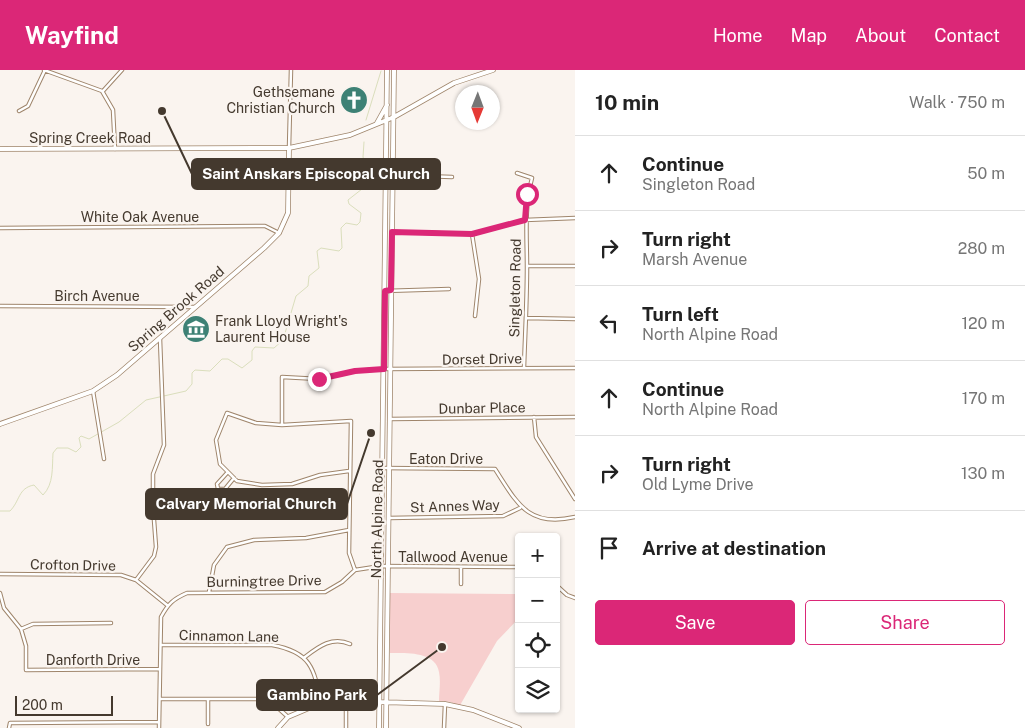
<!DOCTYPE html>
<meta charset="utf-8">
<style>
:root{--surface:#fff;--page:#f2f2f2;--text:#222;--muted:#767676;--line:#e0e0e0;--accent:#db2777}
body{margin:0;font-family:"Public Sans",sans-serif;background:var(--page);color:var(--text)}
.controls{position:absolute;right:15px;bottom:15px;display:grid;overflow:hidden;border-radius:5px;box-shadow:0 1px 4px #0004}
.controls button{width:45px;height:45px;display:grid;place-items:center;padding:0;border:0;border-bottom:1px solid var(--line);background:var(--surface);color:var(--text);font:25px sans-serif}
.compass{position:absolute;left:455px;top:15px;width:45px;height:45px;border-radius:50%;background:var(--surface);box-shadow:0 1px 4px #0004;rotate:181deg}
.scale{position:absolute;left:15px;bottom:12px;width:98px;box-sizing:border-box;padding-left:5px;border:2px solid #44392e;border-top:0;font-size:14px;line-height:18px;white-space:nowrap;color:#44392e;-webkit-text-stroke:4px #faf4ef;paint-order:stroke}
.stop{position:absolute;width:15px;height:15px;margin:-11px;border:4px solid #db2777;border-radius:50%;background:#fff}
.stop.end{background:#db2777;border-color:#fff;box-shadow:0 1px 5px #0008}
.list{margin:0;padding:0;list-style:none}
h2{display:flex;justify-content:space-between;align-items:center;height:65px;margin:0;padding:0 20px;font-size:21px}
h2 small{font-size:16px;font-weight:400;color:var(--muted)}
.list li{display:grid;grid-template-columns:32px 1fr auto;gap:15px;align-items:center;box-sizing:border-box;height:75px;padding:0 20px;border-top:1px solid var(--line)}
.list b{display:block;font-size:19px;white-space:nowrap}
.list p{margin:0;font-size:16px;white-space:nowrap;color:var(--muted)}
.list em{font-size:16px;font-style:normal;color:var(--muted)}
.actions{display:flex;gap:10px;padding:15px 20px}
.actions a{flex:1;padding:11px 0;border:1px solid var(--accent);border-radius:5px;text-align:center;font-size:18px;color:var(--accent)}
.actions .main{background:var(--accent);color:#fff}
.icon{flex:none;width:28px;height:28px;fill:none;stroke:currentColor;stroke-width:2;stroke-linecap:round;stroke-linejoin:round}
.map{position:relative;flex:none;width:575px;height:658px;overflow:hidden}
header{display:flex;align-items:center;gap:30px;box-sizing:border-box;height:70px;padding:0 25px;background:var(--accent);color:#fff}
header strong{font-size:24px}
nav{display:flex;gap:28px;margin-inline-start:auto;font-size:18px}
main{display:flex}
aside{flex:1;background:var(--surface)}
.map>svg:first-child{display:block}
.green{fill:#f7cfce}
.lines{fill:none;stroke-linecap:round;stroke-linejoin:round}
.stream{stroke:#dadebc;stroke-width:1}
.street-casing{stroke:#9f856b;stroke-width:4.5}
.secondary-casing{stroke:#9f856b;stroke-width:5.5}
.street{stroke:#fff;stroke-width:2.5}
.secondary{stroke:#fff;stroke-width:4}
.route{stroke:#db2777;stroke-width:6}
.labels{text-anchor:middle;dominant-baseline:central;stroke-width:4.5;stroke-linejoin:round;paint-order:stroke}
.poi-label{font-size:14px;fill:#44392e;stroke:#faf4ef;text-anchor:end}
.street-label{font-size:14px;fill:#44392e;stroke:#faf4ef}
.leader{fill:none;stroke:#44392e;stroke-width:2}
.callout-dot{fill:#44392e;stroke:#faf4ef;stroke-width:2}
.callout{fill:#44392e;stroke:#44392e;stroke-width:2}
.callout-label{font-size:15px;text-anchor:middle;font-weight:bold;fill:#fff}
</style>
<header>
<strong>Wayfind</strong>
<nav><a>Home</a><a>Map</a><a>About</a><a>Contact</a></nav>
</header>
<main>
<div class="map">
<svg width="575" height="658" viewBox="0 0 575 658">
<rect width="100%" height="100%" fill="#faf4ef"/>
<path class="green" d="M390,523L519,524V548L497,571L459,637L451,632L439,631C439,622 441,611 439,602C436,581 405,583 390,583Z"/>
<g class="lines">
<path class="stream" d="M366,50L381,1
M0,441H10C20,431 18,418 34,415L43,425C54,414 52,397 53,383L57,378H68L76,382L81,377L79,368L81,366L89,369L119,352L146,330L186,321L192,314V303L195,300L210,301L222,289H228L242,298L252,290V281L255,277L274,278L283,270L296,226L308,216L309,206L319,198L317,181L321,178L339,181L342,178L341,158L346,153L357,155L360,152L361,143L349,134L348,130L362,119L369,106L363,87L364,72"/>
<g class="street-casing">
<path id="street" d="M44,0L102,21L113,40L115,79
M103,21L122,0
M19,41L28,36L45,0
M289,78L291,0
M517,103L532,108C524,138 527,167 527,197C527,231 525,265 524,298
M393,105L452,107
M0,158L265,156L279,163
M392,162L472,164L525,150L575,148
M472,164L479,209L475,246
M527,196H575
M385,221L449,219
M0,236L195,237
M526,248L575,249
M93,321L104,389
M534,347L536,367L575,429
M390,349L575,347
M282,355V307L319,309L355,301L384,299L575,298
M383,398L495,399C517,433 528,458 575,447
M349,401L320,405L292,414L262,415L237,411L220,394L216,370L227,343L256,353L282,355L351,351L349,483L355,500
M227,403L217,414L218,419H225L234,408
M389,448L503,446L520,438
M461,497V514
M0,504L121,505L136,510L167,535
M136,510L154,486L156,477L154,450L158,434L153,418V404L164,375L160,269
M556,515L567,525L575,528
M209,522L214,495L227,477L254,470L306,468L349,460
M0,523L4,538L21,559L26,576V600L160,599
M21,559L33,554L111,553
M161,575H272C311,582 314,598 321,633
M305,587C319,576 333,566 350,574
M161,629H263L277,637L288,647
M208,630V654
M346,633V658
M9,658L10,653L159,652
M159,658L161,547C168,534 173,529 187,523L325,522L342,512L355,500L381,496L519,497
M444,658L445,634"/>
</g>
<g class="secondary-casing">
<path id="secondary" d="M377,53L387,35
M0,79L289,78L350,65L394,47L454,13L493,0
M0,354L93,321L117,305L264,178L279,163L288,143L289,78
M278,658L288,647L321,633L380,632L445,634L473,640L519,658
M379,658L387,0
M386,658L394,0"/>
</g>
<use href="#street" class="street"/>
<use href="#secondary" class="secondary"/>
</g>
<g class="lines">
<path class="route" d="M319,309L355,301L384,299L385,221L391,220L392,162L472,164L525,150L527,124"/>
</g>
<defs>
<g id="church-disc" transform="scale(1.4375)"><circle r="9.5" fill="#3d8175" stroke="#faf4ef"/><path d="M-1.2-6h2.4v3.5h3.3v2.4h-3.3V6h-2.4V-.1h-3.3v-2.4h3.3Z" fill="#fff"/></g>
<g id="museum-disc" transform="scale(1.4375)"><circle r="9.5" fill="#3d8175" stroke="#faf4ef"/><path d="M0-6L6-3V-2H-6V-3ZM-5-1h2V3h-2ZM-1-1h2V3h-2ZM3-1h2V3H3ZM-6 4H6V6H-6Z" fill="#fff"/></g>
</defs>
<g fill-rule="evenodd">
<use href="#church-disc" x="354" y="30"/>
<use href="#museum-disc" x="196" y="259"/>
</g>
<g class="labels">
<g class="poi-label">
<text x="335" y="22">Gethsemane<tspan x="335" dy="16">Christian Church</tspan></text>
<text x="215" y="251" text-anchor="start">Frank Lloyd Wright's<tspan x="215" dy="16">Laurent House</tspan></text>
</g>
<g class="street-label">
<text x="90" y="68">Spring Creek Road</text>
<text x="140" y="147">White Oak Avenue</text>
<text transform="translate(515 218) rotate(-89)">Singleton Road</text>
<text x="97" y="226">Birch Avenue</text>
<text transform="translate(176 239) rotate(-41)">Spring Brook Road</text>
<text transform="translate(482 289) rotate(-1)">Dorset Drive</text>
<text transform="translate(482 338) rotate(-1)">Dunbar Place</text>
<text x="446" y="389">Eaton Drive</text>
<text transform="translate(455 436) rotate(-2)">St Annes Way</text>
<text transform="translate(377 449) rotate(-89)">North Alpine Road</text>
<text x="453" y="487">Tallwood Avenue</text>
<text transform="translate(73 495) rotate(1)">Crofton Drive</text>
<text transform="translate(264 511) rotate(-1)">Burningtree Drive</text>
<text transform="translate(229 566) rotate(1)">Cinnamon Lane</text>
<text x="93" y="590">Danforth Drive</text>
</g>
</g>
<path class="leader" d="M162 41L192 104M371 363L347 434M442 577L377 625"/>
<g class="callout-dot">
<circle cx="162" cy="41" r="5"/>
<circle cx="371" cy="363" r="5"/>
<circle cx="442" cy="577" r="5"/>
</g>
<g class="callout">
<rect x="192" y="89" width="248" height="30" rx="5"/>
<rect x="146" y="419" width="201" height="30" rx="5"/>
<rect x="257" y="610" width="120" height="30" rx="5"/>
</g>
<g class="callout-label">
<text x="316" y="109">Saint Anskars Episcopal Church</text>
<text x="246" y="439">Calvary Memorial Church</text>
<text x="317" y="630">Gambino Park</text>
</g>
</svg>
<div class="controls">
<button>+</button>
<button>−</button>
<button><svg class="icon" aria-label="locate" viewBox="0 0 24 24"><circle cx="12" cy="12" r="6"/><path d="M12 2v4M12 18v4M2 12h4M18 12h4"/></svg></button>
<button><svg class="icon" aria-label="layers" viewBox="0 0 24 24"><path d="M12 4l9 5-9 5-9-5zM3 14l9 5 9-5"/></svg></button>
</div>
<svg class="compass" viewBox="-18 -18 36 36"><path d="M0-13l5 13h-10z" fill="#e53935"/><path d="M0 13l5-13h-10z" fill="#767676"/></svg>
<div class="scale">200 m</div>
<div class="stop" style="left:527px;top:124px"></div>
<div class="stop end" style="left:319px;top:309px"></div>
</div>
<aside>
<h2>10 min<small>Walk · 750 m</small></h2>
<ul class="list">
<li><svg class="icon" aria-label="ahead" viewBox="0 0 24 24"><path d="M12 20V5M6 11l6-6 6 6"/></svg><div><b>Continue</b><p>Singleton Road</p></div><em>50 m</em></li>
<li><svg class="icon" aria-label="right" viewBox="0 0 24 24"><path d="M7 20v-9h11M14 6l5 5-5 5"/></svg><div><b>Turn right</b><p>Marsh Avenue</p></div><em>280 m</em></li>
<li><svg class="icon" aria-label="left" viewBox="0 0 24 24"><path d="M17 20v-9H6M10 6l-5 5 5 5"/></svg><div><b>Turn left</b><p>North Alpine Road</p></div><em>120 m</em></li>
<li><svg class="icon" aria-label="ahead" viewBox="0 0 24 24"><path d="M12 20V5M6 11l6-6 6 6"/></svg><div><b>Continue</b><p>North Alpine Road</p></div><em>170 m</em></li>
<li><svg class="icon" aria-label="right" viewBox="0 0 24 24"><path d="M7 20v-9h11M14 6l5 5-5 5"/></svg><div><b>Turn right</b><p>Old Lyme Drive</p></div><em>130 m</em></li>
<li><svg class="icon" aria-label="arrive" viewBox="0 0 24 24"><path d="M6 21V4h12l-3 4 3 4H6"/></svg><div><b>Arrive at destination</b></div></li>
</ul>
<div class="actions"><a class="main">Save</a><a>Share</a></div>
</aside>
</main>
